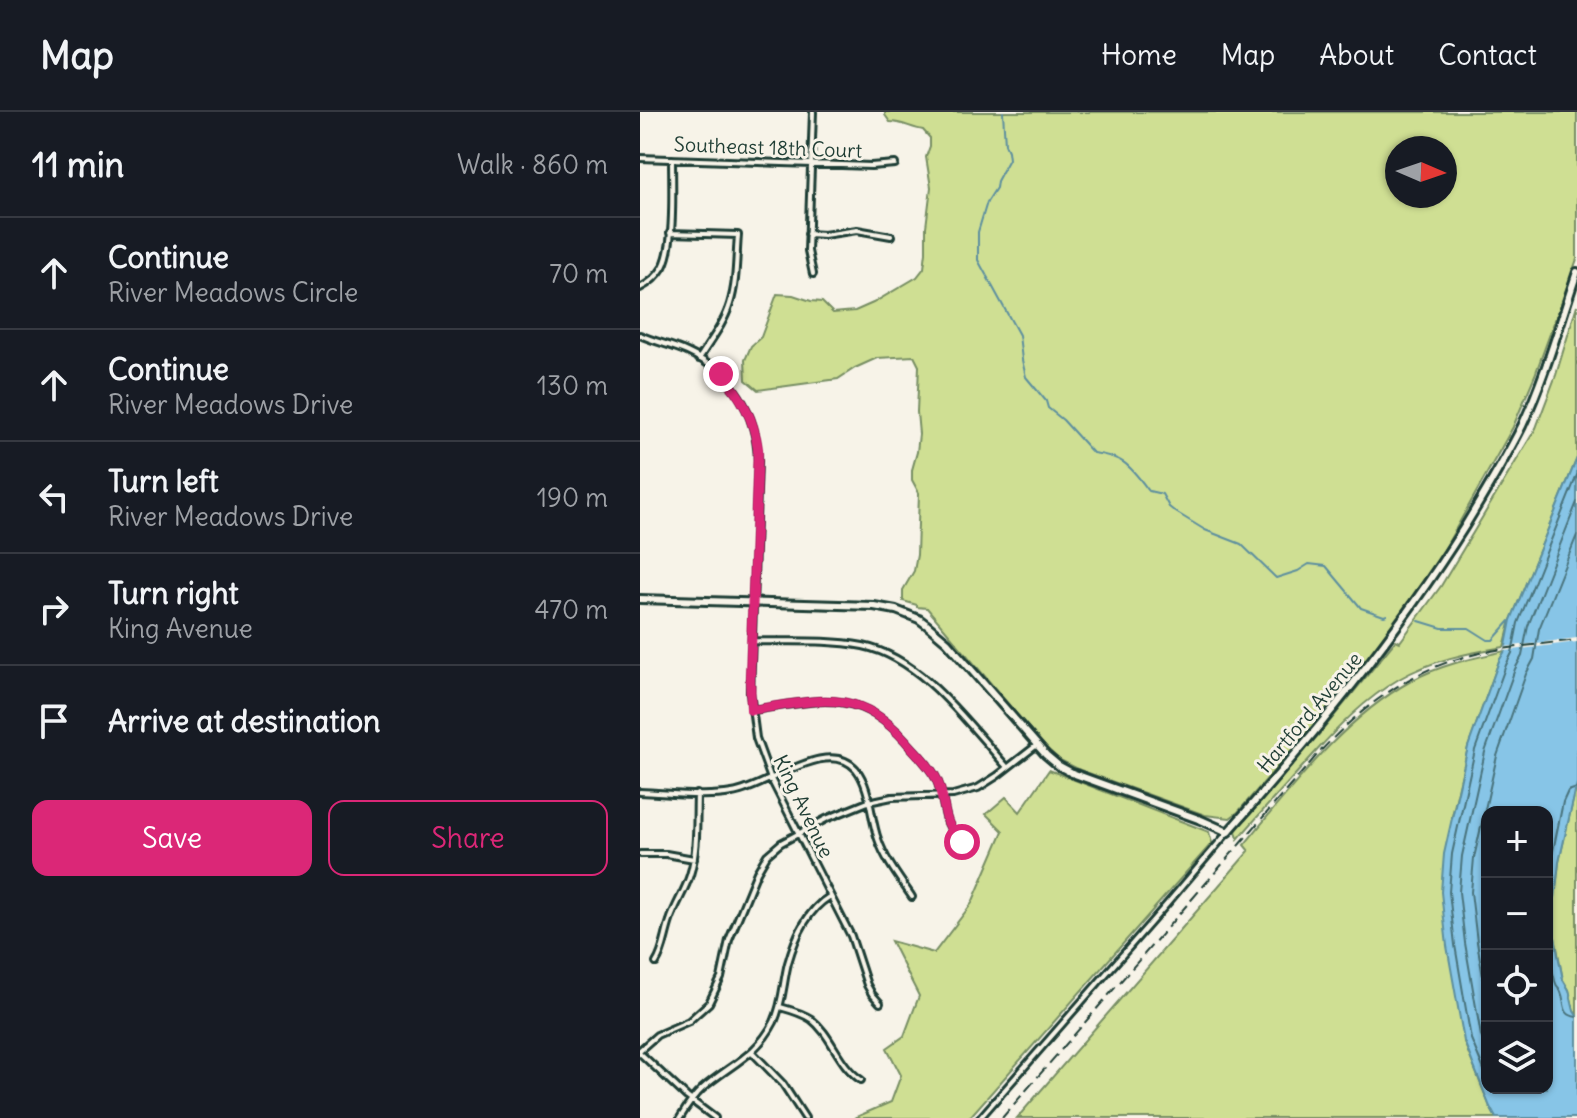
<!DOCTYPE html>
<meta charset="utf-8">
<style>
:root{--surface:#171b24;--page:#20242c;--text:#f1f3f6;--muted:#9ea1a6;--line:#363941;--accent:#db2777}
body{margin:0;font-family:Delius,sans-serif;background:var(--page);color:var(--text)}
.controls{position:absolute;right:24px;bottom:24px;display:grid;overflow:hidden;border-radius:16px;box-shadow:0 2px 6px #0004}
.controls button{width:72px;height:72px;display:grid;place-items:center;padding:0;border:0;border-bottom:2px solid var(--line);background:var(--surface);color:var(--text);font:40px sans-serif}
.compass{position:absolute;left:745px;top:24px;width:72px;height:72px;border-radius:50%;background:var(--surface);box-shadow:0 2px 6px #0004;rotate:92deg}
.stop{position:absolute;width:24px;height:24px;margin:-18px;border:6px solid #db2777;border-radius:50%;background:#fff}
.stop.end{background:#db2777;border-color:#fff;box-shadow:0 2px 8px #0008}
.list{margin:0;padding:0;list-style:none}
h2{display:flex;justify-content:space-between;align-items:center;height:104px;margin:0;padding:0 32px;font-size:34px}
h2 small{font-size:26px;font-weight:400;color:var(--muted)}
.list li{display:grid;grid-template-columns:52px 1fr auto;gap:24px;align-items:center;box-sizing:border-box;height:112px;padding:0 32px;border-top:2px solid var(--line)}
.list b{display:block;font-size:30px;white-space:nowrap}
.list p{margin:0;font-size:26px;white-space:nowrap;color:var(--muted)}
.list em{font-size:26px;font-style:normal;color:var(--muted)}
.actions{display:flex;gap:16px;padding:24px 32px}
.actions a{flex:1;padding:18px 0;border:2px solid var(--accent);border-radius:16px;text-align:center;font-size:28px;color:var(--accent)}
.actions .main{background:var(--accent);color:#fff}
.icon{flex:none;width:44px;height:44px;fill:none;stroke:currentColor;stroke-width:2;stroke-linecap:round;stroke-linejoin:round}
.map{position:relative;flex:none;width:937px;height:1006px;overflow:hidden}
header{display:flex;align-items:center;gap:48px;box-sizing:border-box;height:112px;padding:0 40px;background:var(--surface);border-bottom:2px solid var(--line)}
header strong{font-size:38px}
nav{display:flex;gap:44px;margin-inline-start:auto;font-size:28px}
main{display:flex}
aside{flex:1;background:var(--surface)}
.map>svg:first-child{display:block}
.green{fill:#cfdf93;stroke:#778e64;stroke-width:2;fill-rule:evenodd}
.water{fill:#87c5e7;stroke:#5d8f9f;stroke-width:2;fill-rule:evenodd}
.pier{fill:#f7f3e8}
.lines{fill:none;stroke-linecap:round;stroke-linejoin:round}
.shore{stroke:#49737c;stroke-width:2}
.stream{stroke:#5d8f9f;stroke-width:2}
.street-casing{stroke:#1f3d34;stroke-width:10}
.secondary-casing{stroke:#1f3d34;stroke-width:12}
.street{stroke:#f7f3e8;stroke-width:4}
.secondary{stroke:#f7f3e8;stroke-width:6}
.rail{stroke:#1f3d34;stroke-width:2;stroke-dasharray:12 6;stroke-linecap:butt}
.route{stroke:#db2777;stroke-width:10}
.labels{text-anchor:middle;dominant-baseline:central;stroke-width:6;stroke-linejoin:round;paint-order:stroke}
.street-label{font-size:20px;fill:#1f3d34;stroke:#f7f3e8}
</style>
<header>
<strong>Map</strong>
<nav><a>Home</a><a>Map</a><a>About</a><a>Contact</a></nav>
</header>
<main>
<aside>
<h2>11 min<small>Walk · 860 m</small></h2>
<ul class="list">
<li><svg class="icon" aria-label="ahead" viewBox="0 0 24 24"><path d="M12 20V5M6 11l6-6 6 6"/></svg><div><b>Continue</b><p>River Meadows Circle</p></div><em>70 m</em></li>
<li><svg class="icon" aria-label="ahead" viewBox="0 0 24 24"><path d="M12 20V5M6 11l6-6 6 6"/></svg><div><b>Continue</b><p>River Meadows Drive</p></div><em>130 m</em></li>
<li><svg class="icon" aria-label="left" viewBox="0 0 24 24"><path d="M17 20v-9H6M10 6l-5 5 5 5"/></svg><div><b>Turn left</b><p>River Meadows Drive</p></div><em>190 m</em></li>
<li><svg class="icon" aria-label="right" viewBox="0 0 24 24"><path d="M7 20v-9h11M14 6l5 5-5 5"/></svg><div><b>Turn right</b><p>King Avenue</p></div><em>470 m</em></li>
<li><svg class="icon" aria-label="arrive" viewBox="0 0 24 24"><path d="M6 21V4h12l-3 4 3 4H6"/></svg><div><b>Arrive at destination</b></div></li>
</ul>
<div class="actions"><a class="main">Save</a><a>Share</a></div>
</aside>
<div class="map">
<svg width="937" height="1006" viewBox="0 0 937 1006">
<rect width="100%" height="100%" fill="#f7f3e8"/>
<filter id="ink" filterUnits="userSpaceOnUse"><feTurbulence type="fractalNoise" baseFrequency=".0125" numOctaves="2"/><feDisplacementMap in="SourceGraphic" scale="16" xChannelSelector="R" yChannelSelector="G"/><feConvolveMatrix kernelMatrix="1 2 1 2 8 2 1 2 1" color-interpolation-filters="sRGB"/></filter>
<g filter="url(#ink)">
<path class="green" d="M245,0H937V147L895,263L873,315L796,452L756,511L704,578L598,700L590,706L565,703L440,658L420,648L403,633L287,496L277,495V493L263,489V478L274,459L277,443L279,381L272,368V358L277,340L279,322L277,300L279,254L274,244L237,246L215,256L198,267L118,278L106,268L105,248L111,234L121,225L137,182L153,183L171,189L182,190L193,201L215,199L233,191L277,165L284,156L286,140V115L291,75L286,45L290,34V26L283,18C271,16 262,10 250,10L245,3ZM757,36H805V84H757Z
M937,193V346L871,508L864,535C827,541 792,548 759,567C725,587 698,615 672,644C647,672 622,699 598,727L596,719L600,713L681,620L756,528L760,530L801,474L896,316L916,263Z
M865,539L859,549L828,635L812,704L824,930L850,995L856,1006H377L609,739L604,733C652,675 704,606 771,569C799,553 833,546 865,539Z
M409,658L569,720L572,731L329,1006H214L251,990L261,963L247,936L264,924L279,884L251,829L294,841L332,791L363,719L346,702L366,685L380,700Z
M937,671V904L934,899L929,878L923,868L915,825V786L919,750Z"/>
<path class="water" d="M937,346V671L919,750L915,787V825L918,843L923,868L929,878L934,899L937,904V1006H856L850,995L824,929L807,834L801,780L804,742L828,635L859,549L865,539L871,508ZM847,700H907V976H847Z"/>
<path class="pier" d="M937,526V530L865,539L864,535Z"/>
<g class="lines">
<path class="shore" d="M907,785L911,749L923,690L928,679L937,676
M907,790C908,817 908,843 915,869C918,878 917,871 921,880C926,892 921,903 937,905
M847,888L837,830L831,780L834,746L857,644L886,562L894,547L899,517L937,423
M847,938L841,924L825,831L819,780L822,744L845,640L875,557L882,544L888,514L937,390
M847,965L831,927L815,833L809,780L812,742L835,638L866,553L872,541L878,511L937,363"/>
<path class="stream" d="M363,0L365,32L368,39L369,47L357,69L356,76L347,90L338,120V148L379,223L382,248L386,265L406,289L408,296L423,308L453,341C485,345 490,354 509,379L522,382L529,395L534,399L565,418L601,432L636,466L658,459L669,452L686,454L721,496L744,504L747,503
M779,509L802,516H829L848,528H853L870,509"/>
<g class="street-casing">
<path id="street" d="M173,0L168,139L173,162
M0,46L231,54L255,52
M30,121L98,123C96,146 97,170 90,192C84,212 70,229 59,247
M168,122L184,123L217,118L251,124
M0,176C10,171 17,165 23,155C35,133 32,74 32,47
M0,223C15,230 32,233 47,240C91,260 117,300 118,349L110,580L116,626L131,667L211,824L227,873L232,882L240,891
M112,529C148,530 187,527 223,534C282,546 328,612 367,655
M112,598C177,589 217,574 266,629C276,641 290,653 297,668C307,692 300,710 322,730
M0,680C30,681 62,686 92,681C127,676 188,624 216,657C231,676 230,705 238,727C245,748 260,767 272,785
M0,742H26L54,747
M16,851C24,839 25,823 30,809C35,793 45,779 50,763C58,737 56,709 57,682
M140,895C151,898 162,901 171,907C192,923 198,953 221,968
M0,938L17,923L49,909L69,891L81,866L89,828L117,760L127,743L141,731L186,707L228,690L252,685L313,683L338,676L357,664L397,633
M112,940L143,972L165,1006
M0,941L47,985L75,1006
M40,1006C46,996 53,985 62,977C89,953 116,945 134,910C143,891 143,871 148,851C155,826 166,799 189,785
M340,1006L527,792L588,720"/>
</g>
<g class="secondary-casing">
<path id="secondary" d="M0,487L234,494L256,498L279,507L287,513L307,530L406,643L419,654L432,661L561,708L588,720C674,623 756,524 825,414C845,381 865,348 882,314C905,265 920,211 937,160"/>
</g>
<use href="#street" class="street"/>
<use href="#secondary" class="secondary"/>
<path class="rail" d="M362,1006L677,643C720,596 769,558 832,543C866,535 902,532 937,528"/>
</g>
</g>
<g class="lines" filter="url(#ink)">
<path class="route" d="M81,262C102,284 114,307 118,337L110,565L111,598C177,589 216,573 266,629C276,641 290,653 297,668C307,691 300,710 322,730"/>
</g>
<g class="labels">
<g class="street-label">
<text transform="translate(128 35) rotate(2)">Southeast 18th Court</text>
<text transform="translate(669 600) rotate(-50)">Hartford Avenue</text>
<text transform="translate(164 694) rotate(64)">King Avenue</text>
</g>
</g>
</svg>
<div class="controls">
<button>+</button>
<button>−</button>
<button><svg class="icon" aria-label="locate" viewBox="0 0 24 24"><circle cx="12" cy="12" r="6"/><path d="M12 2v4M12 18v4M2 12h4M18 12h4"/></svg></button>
<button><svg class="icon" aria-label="layers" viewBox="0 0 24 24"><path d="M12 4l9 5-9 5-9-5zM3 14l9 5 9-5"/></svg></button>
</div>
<svg class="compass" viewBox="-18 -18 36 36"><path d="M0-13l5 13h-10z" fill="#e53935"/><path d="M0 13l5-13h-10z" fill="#9ea1a6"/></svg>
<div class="stop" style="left:322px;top:730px"></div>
<div class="stop end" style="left:81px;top:262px"></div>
</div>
</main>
